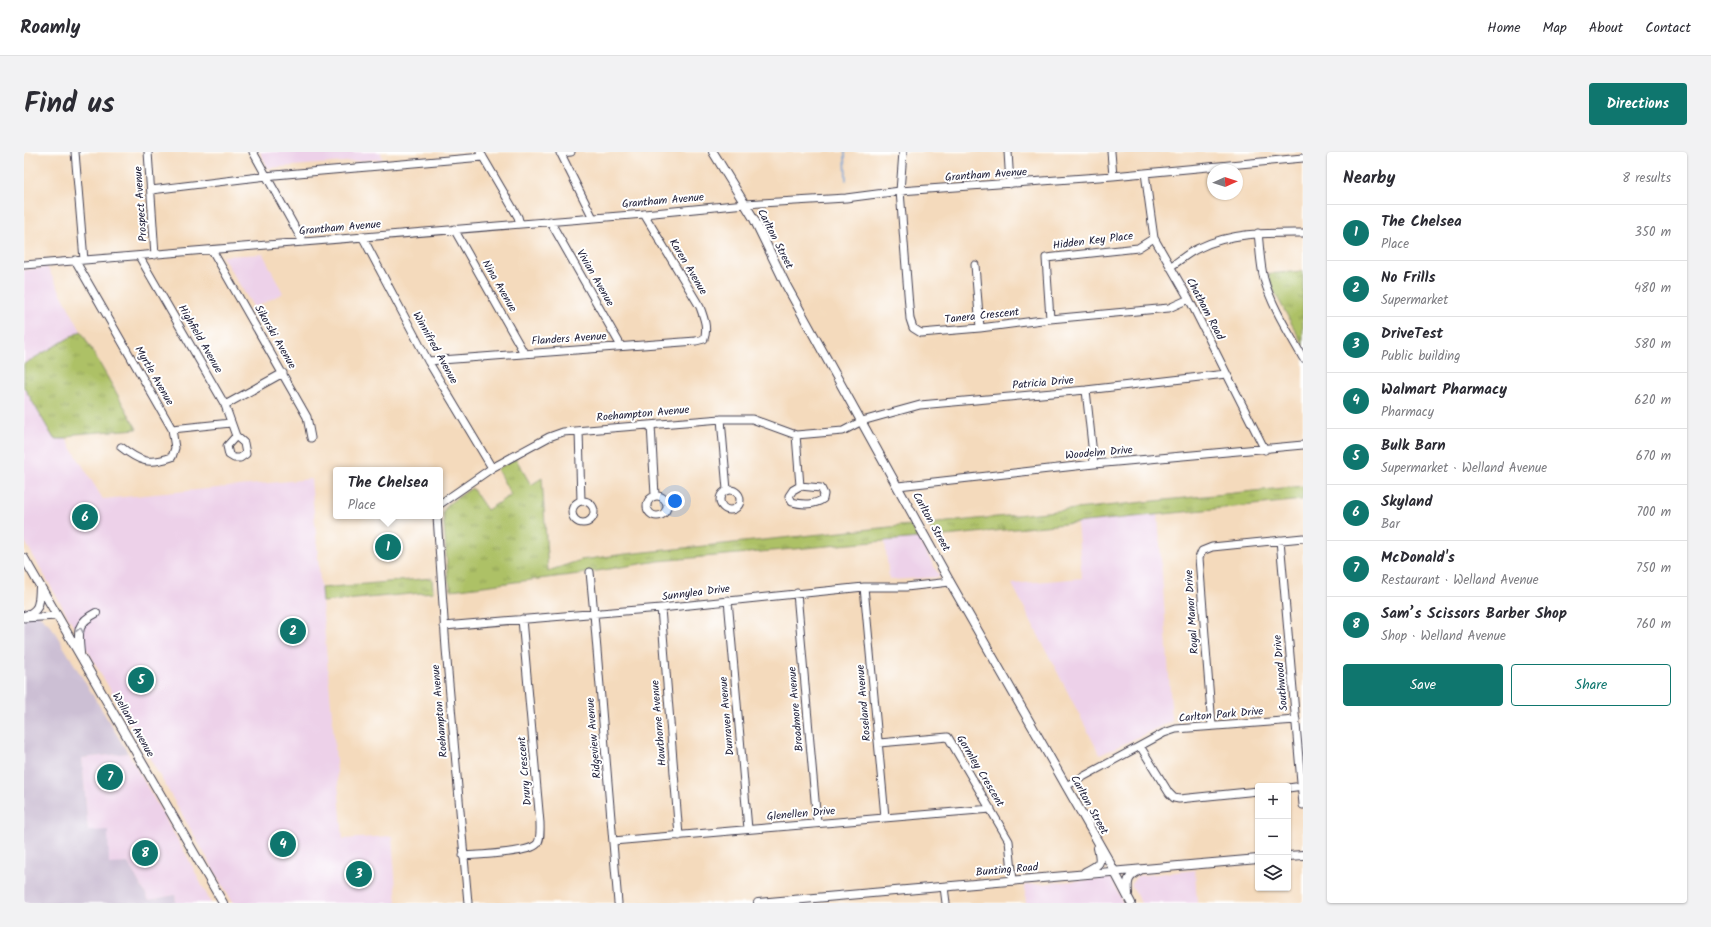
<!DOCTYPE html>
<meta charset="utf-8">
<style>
:root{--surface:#fff;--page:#f2f2f3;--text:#2b2b33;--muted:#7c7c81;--line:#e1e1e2;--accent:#0f766e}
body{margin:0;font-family:Kalam,sans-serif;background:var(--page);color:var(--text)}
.controls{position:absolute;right:12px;bottom:12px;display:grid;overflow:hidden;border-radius:4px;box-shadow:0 1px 3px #0004}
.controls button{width:36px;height:36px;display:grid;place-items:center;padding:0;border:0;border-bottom:1px solid var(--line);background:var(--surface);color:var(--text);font:20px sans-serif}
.compass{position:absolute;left:1183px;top:12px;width:36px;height:36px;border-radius:50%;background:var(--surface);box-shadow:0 1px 3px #0004;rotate:87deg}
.you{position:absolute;left:651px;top:349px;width:14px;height:14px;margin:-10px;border:3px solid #fff;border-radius:50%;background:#1a73e8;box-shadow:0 0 0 6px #1a73e833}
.badge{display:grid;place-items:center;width:26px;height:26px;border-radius:50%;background:var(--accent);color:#fff;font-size:13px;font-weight:700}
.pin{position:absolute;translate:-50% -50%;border:2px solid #fff;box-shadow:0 1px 4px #0006}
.popup{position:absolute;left:309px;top:315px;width:110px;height:52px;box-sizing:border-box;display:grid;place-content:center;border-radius:4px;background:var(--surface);filter:drop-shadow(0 1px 3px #0005);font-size:13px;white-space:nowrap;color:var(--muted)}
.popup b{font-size:15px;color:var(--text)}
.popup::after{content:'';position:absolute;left:50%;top:100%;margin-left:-8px;border:8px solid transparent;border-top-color:var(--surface)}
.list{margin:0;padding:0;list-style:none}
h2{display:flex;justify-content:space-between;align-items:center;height:52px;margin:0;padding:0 16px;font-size:17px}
h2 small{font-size:13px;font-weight:400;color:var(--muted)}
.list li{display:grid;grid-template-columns:26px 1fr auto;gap:12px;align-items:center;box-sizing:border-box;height:56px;padding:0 16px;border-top:1px solid var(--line)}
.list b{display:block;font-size:15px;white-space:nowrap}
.list p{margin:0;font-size:13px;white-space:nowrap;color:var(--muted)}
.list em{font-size:13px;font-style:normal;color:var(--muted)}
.actions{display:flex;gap:8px;padding:12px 16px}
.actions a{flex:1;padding:9px 0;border:1px solid var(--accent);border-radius:4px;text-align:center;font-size:14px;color:var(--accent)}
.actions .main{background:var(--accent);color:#fff}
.icon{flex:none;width:22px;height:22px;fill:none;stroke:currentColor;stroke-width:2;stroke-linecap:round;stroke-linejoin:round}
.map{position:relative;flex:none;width:1279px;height:751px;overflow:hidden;border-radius:4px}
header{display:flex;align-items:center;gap:24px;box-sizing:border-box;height:56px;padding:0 20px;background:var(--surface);border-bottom:1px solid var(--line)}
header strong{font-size:19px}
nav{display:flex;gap:22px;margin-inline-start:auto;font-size:14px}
.intro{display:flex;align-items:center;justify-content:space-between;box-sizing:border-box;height:96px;padding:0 24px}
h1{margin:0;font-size:28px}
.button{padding:10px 18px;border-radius:4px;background:var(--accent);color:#fff;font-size:14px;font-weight:700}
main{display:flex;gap:24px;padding:0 24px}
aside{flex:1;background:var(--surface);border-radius:4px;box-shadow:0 1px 3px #0004}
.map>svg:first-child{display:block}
.built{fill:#edd1e9}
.industrial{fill:#ccbfd4}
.park{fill:url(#park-tufts);stroke:#687250}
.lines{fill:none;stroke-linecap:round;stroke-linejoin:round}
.stream{stroke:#6b9dd6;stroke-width:1.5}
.minor-casing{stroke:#423e4e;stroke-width:9}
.major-casing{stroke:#423e4e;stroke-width:10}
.minor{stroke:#fff;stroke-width:7}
.major{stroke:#fff;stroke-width:8}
.oneway{stroke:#9c9ca7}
.labels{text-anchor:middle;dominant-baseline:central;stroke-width:4;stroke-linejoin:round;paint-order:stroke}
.street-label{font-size:11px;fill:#22223b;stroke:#fff}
</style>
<header>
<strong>Roamly</strong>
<nav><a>Home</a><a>Map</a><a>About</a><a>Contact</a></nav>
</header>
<div class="intro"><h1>Find us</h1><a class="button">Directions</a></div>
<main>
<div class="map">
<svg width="1279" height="751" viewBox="0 0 1279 751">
<defs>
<pattern id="park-tufts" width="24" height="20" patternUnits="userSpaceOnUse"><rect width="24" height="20" fill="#adc166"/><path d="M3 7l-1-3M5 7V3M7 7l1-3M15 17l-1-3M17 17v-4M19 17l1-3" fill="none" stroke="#8c9c55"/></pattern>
</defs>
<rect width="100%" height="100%" fill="#fff"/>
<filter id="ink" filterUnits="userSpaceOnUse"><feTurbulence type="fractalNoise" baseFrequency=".025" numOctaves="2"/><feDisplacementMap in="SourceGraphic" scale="8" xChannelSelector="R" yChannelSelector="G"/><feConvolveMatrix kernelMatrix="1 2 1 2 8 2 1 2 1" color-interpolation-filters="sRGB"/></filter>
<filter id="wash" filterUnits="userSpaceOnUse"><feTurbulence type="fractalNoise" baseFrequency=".012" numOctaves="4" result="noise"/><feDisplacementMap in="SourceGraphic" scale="16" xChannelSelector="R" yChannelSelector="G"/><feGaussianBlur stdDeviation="0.9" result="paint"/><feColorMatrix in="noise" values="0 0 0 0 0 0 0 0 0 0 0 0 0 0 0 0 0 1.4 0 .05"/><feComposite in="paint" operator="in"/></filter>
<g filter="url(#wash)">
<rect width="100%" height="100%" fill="#f4dabc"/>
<path class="built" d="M236,0H357L358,7L244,16Z
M239,102L259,141L230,156L198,104Z
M23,115L57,179L0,212V118Z
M0,235L30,287H42L79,347L287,327L319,687L368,684L373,751H209L0,388Z
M1134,363L1148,569L1076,603L988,432L1058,426L1053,371Z
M894,386L916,425L865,428L861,389Z
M104,601L164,706L187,751H152L151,743L125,748L104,711L85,713L64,680L58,606Z
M1171,718L1173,751H1117L1107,732L1113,724Z
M1087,726L1099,751H1002L1001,733Z"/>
<path class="industrial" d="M0,455H6L27,474L104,601L58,606L64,679L84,678L85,712L104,711L125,748L151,743L152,751H0Z"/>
<path class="park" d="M1279,119V193L1249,137L1244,122Z
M57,179L113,277L51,282L42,287H30L0,235V212Z
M492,307L507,333L518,326L524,419L557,408L602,402L886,373L894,386L634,409L555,422L427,438L424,426L419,360L424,352L448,336L463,358L487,343L473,317Z
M1279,334V348L911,385L904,372Z
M408,426L409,440L298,450L297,436Z"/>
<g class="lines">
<path class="stream" d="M821,0L822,28"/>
</g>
</g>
<g filter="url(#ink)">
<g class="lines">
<g class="minor-casing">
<path id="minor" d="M51,0L60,108
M124,0L131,103
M229,0L279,90
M456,0L494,65L496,72
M536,0L569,66
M879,0L876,39L886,167L889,176L897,181L956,176L1026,167L1145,156L1165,147
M984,0L986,32
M1087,0L1089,24
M536,1L547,0
M1121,21L1130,86L1165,147L1241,298
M127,38L251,23L459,5
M526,69L597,194
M430,77L500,201
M1234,81C1236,96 1236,113 1240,127C1248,155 1265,181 1279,206
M338,84L404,209L468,316
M188,98L283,265L287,286
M115,104L201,253L212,284L220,291L222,302L216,306H210L205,303L203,294L212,284
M51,108L148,277L151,296L148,305C125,313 116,310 97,295
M0,113L620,62L721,52L822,46L876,39L1089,24L1279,6
M951,113L956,176
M1146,115C1155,109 1165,100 1175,96C1208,80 1244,81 1279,81
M1026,167L1022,106L1114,96L1130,86
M404,209L672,189L680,187C684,176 680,166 676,155L620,62
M1062,238L1070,312
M201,253L259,221
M697,267L703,338
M627,273L631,343
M148,277L207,271
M555,279L557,349
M772,283L776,334L769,338L765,344L768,350C778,353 791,353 799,347L800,342L797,336L776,334
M874,334L1070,312L1279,293
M696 348a10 10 0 1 1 20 0a10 10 0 1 1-20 0Z
M623 354a10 10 0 1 1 20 0a10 10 0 1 1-20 0Z
M548 360a11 11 0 1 1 22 0a11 11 0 1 1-22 0Z
M416,352L468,316L525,285L539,280L697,267H728L772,283L819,279L838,269L896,253L1062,238L1202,222
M413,364L422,497L444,751
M1256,388L1279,653
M566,420L570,462L594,751
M840,435L861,665
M773,441L793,671
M704,448L724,677
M637,456L655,684
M0,466L33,464
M420,474L637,456L840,435H882L926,430
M1188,574L1175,406L1178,399L1188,395L1279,386
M855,591L924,585L985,689L989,729
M1116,594L1145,641L1150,646L1155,647L1234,639
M1042,634L1140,581L1152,577L1272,568
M1264,636L1279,634
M589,689L967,657
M439,704C453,703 505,701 513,692C517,687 516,678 516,671L498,467
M920,735L922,751"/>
</g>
<g class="major-casing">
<path id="major" d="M689,0L730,67L762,133L926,430L1086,711L1107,751
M0,406L199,751
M0,464C17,459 15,450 16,435
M56,501C54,480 52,471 72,461
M1264,704L1279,703
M1061,720C1076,713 1078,711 1074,696
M1104,742C1103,729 1103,725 1116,718
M734,751L1234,707"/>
</g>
<use href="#minor" class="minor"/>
<use href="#major" class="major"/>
</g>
<defs><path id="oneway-chevron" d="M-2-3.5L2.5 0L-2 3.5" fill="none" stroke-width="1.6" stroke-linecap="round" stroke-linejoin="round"/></defs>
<use class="oneway" href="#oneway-chevron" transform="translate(56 478) rotate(-79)"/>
</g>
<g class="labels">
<g class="street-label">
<text transform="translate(962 23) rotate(-4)">Grantham Avenue</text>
<text transform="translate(639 49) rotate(-5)">Grantham Avenue</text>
<text transform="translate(117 52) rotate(-94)">Prospect Avenue</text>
<text transform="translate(316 76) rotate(-5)">Grantham Avenue</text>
<text transform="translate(751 87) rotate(63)">Carlton Street</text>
<text transform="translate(1069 89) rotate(-7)">Hidden Key Place</text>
<text transform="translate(664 115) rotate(59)">Karen Avenue</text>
<text transform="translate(571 126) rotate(60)">Vivian Avenue</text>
<text transform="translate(475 134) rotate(60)">Nina Avenue</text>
<text transform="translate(1181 157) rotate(62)">Chatham Road</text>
<text transform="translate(958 164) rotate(-6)">Tanera Crescent</text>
<text transform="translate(251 185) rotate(60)">Sikorski Avenue</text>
<text transform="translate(176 187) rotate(60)">Highfield Avenue</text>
<text transform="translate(545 187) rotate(-4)">Flanders Avenue</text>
<text transform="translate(411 196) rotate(61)">Winnifred Avenue</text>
<text transform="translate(130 224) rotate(60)">Myrtle Avenue</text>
<text transform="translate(1019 231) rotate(-5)">Patricia Drive</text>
<text transform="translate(619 262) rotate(-5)">Roehampton Avenue</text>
<text transform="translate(1075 301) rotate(-5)">Woodelm Drive</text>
<text transform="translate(907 370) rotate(61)">Carlton Street</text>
<text transform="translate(672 441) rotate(-7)">Sunnylea Drive</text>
<text transform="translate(1168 460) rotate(-94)">Royal Manor Drive</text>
<text transform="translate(1257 521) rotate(-95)">Southwood Drive</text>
<text transform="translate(840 551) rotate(-95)">Roseland Avenue</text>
<text transform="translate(772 557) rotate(-95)">Broadmore Avenue</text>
<text transform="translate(416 559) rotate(-95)">Roehampton Avenue</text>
<text transform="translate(1197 563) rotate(-5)">Carlton Park Drive</text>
<text transform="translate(703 564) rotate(-95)">Dunraven Avenue</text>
<text transform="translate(635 571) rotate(-95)">Hawthorne Avenue</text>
<text transform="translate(109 573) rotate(60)">Welland Avenue</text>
<text transform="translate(570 586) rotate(-95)">Ridgeview Avenue</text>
<text transform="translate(501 619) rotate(-95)">Drury Crescent</text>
<text transform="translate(956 619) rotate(59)">Gormley Crescent</text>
<text transform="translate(1065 653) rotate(61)">Carlton Street</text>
<text transform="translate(777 662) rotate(-5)">Glenellen Drive</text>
<text transform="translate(983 718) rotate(-5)">Bunting Road</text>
</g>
</g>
</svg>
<div class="controls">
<button>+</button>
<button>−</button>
<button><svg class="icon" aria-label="layers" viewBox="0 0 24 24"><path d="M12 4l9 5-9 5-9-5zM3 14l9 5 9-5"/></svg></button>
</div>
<svg class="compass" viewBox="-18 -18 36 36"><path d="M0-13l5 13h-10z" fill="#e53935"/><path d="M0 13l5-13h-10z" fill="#7c7c81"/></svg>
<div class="you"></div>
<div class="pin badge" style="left:364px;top:395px">1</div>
<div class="popup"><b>The Chelsea</b>Place</div>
<div class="pin badge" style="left:269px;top:479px">2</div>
<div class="pin badge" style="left:335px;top:722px">3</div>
<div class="pin badge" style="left:259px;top:692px">4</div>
<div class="pin badge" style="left:117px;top:528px">5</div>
<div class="pin badge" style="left:61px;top:365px">6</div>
<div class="pin badge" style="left:86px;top:625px">7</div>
<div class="pin badge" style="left:121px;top:701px">8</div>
</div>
<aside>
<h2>Nearby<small>8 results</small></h2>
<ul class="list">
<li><span class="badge">1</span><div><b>The Chelsea</b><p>Place</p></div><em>350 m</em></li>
<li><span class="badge">2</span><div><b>No Frills</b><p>Supermarket</p></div><em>480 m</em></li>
<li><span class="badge">3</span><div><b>DriveTest</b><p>Public building</p></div><em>580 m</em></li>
<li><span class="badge">4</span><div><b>Walmart Pharmacy</b><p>Pharmacy</p></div><em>620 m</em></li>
<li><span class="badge">5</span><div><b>Bulk Barn</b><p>Supermarket · Welland Avenue</p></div><em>670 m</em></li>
<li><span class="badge">6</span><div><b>Skyland</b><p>Bar</p></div><em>700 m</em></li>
<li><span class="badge">7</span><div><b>McDonald's</b><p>Restaurant · Welland Avenue</p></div><em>750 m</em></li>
<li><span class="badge">8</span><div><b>Sam’s Scissors Barber Shop</b><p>Shop · Welland Avenue</p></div><em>760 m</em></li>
</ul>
<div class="actions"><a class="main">Save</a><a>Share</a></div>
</aside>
</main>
